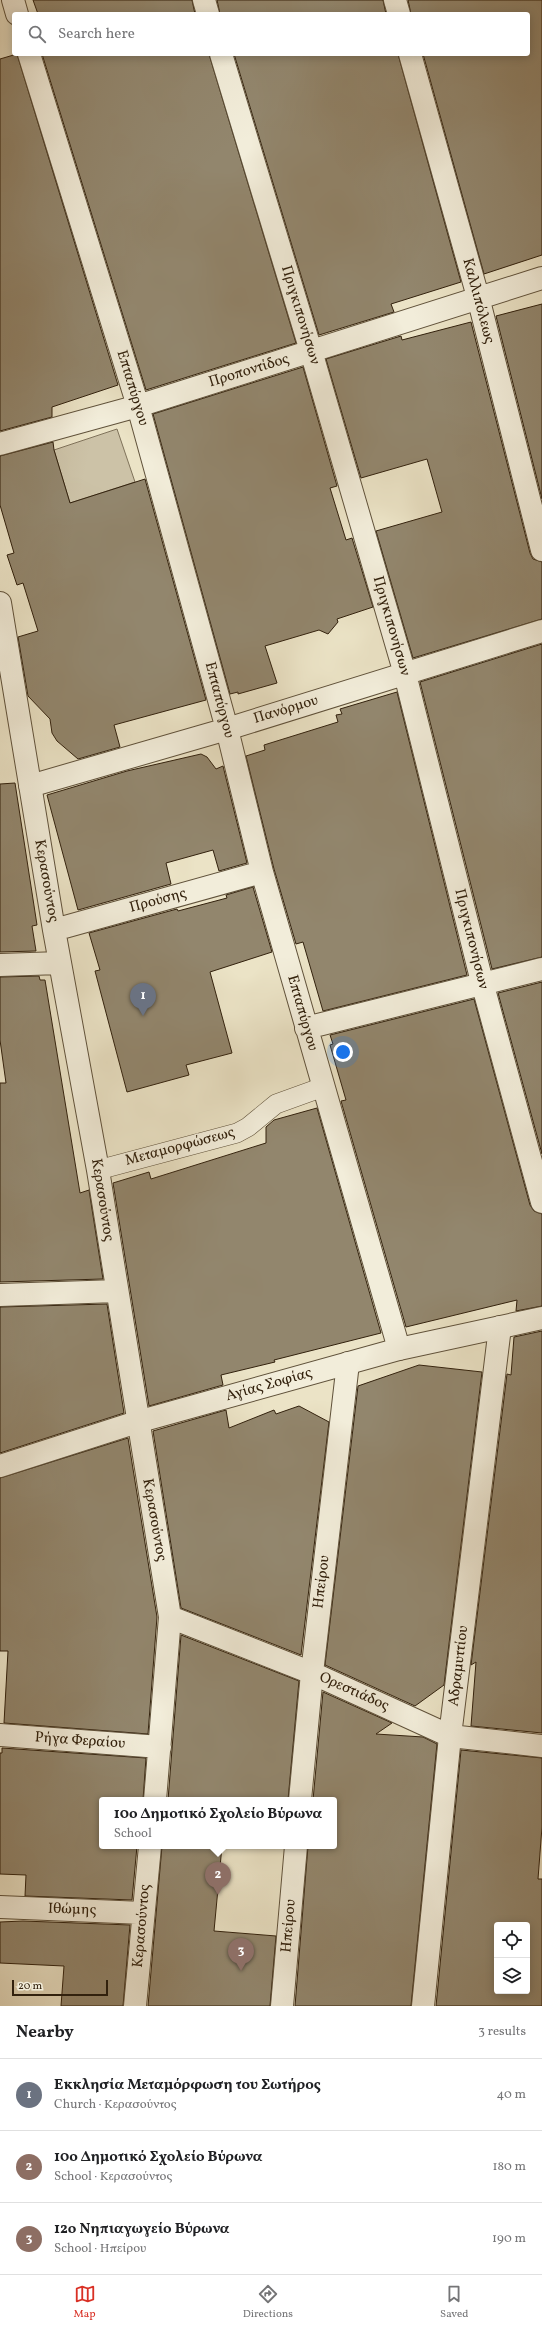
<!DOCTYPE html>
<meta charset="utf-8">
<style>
:root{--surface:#fff;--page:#f2f2f2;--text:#202124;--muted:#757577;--line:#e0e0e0;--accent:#d93025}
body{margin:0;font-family:Vollkorn,serif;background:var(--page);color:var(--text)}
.controls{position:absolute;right:12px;bottom:12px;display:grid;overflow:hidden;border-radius:4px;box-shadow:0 2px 10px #0003}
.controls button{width:36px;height:36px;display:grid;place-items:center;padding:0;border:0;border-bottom:1px solid var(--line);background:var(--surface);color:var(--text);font:20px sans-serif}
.scale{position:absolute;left:12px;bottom:10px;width:96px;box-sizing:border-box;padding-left:4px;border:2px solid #32210d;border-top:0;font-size:11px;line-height:14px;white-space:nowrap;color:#32210d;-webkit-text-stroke:3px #f2edda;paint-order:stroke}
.you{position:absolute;left:343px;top:1052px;width:14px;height:14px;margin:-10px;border:3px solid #fff;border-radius:50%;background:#1a73e8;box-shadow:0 0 0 6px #1a73e833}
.badge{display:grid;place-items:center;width:26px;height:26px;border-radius:50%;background:var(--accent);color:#fff;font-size:13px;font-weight:700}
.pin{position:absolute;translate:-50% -33px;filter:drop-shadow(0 1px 2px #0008)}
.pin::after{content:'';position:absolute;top:21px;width:14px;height:12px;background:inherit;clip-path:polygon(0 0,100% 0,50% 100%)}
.popup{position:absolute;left:99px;top:1797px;width:238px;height:52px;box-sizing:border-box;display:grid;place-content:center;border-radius:4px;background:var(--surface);filter:drop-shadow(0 1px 3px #0005);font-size:13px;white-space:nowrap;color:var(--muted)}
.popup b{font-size:15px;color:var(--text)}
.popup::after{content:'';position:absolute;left:50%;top:100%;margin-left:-8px;border:8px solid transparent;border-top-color:var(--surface)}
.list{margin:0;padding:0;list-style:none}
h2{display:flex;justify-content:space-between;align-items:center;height:52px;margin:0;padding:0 16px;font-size:17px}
h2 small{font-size:13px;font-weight:400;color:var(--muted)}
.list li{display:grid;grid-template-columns:26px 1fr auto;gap:12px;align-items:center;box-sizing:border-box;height:72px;padding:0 16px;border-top:1px solid var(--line)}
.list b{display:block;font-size:15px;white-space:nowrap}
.list p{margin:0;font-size:13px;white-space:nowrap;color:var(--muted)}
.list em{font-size:13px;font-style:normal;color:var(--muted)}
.icon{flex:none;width:22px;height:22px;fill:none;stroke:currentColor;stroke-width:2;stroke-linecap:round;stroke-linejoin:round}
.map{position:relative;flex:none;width:542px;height:2006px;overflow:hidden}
.search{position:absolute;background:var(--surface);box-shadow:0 2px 10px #0003;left:12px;right:12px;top:12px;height:44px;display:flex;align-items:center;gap:10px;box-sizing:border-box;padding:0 14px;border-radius:4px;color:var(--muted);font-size:15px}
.sheet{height:268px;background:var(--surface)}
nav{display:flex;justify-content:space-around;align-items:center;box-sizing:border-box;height:56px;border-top:1px solid var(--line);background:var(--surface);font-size:11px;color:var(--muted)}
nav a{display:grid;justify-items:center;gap:2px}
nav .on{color:var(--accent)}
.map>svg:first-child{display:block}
.green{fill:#ccc2a7;stroke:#7f725a}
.building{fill:#92866d;stroke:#32210d;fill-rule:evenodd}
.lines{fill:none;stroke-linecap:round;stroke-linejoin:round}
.pedestrian-casing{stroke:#60523b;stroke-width:20}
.minor-casing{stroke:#60523b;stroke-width:24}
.tertiary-casing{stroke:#60523b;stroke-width:24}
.pedestrian{stroke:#f2edda;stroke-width:19}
.minor{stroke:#f2edda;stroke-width:22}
.tertiary{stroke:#f2edda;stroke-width:22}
.labels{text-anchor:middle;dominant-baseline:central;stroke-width:3;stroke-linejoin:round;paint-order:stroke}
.street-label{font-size:15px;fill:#32210d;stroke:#f2edda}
</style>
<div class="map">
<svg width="542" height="2006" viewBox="0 0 542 2006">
<rect width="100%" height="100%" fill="#ebe3c6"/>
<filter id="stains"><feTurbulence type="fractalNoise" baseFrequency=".005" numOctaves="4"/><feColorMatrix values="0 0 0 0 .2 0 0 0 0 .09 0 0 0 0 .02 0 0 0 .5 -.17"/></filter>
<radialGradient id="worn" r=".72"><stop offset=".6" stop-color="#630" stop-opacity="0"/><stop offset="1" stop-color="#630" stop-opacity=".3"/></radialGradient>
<path class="green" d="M117,429L135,482L70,503L54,450Z"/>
<path class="building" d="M33,0H192L195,14H38Z
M217,0H383L386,14H220Z
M408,0H542V255L484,274L423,54H528V14H411Z
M17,54L118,385L52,407V417L0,431V59Z
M42,54H209L296,343L146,390Z
M234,54H398L461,282L391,304L394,312L319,335Z
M542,304V499L496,316Z
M471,322L530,553L533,559L542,562V619L413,658L376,531L442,512L427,459L361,478L326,359L401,336L402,340Z
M303,367L337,486L330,488L346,540L352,538L373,607L337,619L338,622L328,634L319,630L265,646L277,683L238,694V692L230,694L153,414Z
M53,442L54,450L70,503L145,479L206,700L114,725L120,747L78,759L57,741L52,733L50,719L28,696L18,637L38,631L23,583L17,585L7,555L14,553L0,505V456Z
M542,644V957L492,969L420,682Z
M397,692L467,975L323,1011L303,942L296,944L274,869L246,756L265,750L264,745L338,722L336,715L342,714L340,709Z
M201,754L207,757L216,769L223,766L247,863L219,871L213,850L166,863L171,884L78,910L47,795L127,771Z
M15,783L37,925L32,926L36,951L0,952V784Z
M253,887L272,952L210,972L232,1053L186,1065L189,1075L127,1092L95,971L100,970L89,933L177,909L178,911L227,898L226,895Z
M39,976L40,980H45L80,1193L89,1190L103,1279L0,1282V1083H6L0,1040V977Z
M542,982V1154L498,993Z
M474,999L530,1205L534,1211L542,1214V1306L516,1311L517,1300L406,1327L341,1101L346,1100L330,1045L333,1044L330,1035Z
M317,1108L381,1333L274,1360L275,1362L221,1375L223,1385L149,1406L113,1183L149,1172L151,1179L266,1143V1127L274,1120Z
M107,1304L124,1413L0,1453V1307Z
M542,1331V1733L471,1726L476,1662L471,1665L507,1374L511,1375L514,1337Z
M419,1365L482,1372L444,1685L415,1706L325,1665L358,1386Z
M299,1406L329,1422L301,1655L181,1608L153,1431L226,1410L229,1428L274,1410L276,1414Z
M128,1438L157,1617L148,1734L4,1723L8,1651H0V1478Z
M181,1635L299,1681L288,1800H168Z
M323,1692L392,1723L376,1734L423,1737L437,1744L411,2006H295L308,1846H334V1800H313Z
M2,1748L146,1758L143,1800H102V1846H137L132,1900L25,1896L26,1875L0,1874V1753H2Z
M461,1750L542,1758V1827L538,1879H542V2006H436ZM497,1925H527V1991H497Z
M162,1846H222L214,1931L276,1936L270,2006H148Z
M23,1921L130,1925L123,2006H61L64,1966L0,1963V1922Z"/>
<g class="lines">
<g class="pedestrian-casing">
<path id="pedestrian" d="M98,1170L237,1133L248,1127L276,1104L323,1087"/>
</g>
<g class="minor-casing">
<path id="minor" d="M13,0L17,14
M204,0L208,14
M395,0L399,14
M29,54L138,406L227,729L262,872L399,1349
M221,54L311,351L405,674L482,982L542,1202
M410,54L478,297L542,550
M0,444L138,406L542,278
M0,603L54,930L98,1170L170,1617L155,1800
M30,786L227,729L542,631
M54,930L262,872
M0,965L60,963
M306,1028L542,969
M0,1295L117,1291
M170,1617L312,1673L450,1736L542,1746
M0,1735L160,1747
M300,1800L312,1673L348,1363
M0,1907L143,1913
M135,2006L150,1846
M282,2006L296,1846
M423,2006L450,1736L500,1327"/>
</g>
<g class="tertiary-casing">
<path id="tertiary" d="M0,1466L137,1422L399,1349L542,1318"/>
</g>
<use href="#pedestrian" class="pedestrian"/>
<use href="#minor" class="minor"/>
<use href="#tertiary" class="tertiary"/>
</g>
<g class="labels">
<g class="street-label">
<text transform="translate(478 301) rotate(75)">Καλλιπόλεως</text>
<text transform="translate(300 315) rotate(73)">Πριγκιπονήσων</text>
<text transform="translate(249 371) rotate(-17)">Προποντίδος</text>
<text transform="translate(132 388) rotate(73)">Επταπύργου</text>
<text transform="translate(391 626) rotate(74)">Πριγκιπονήσων</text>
<text transform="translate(219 700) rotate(75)">Επταπύργου</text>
<text transform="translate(286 710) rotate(-17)">Πανόρμου</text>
<text transform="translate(46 881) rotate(80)">Κερασούντος</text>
<text transform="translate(158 901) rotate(-15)">Προύσης</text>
<text transform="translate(471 939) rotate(76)">Πριγκιπονήσων</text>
<text transform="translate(302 1013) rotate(74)">Επταπύργου</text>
<text transform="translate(180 1147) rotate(-15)">Μεταμορφώσεως</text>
<text transform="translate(102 1200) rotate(81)">Κερασούντος</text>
<text transform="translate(269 1385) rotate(-16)">Αγίας Σοφίας</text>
<text transform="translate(154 1520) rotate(80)">Κερασούντος</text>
<text transform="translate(322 1582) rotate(-83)">Ηπείρου</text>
<text transform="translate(459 1666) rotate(-83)">Αδραμυττίου</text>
<text transform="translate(354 1692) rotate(24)">Ορεστιάδος</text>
<text transform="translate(80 1741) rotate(4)">Ρήγα Φεραίου</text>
<text transform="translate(72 1910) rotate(2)">Ιθώμης</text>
<text transform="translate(142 1926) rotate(-85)">Κερασούντος</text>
<text transform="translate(289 1926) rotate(-85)">Ηπείρου</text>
</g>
</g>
<rect width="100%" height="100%" filter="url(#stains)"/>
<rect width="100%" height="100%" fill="url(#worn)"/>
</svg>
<div class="controls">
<button><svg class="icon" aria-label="locate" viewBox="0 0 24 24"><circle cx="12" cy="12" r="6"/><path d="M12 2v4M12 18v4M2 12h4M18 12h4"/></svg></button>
<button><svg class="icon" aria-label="layers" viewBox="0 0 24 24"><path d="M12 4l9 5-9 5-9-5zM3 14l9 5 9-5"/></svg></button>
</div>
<div class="scale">20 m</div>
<div class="you"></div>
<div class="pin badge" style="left:143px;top:1016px;background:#6b7280">1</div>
<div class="pin badge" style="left:218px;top:1895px;background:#8d6e63">2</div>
<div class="popup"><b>10ο Δημοτικό Σχολείο Βύρωνα</b>School</div>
<div class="pin badge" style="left:241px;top:1971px;background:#8d6e63">3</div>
<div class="search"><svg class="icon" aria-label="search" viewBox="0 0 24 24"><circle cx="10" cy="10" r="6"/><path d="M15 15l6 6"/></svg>Search here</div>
</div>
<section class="sheet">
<h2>Nearby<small>3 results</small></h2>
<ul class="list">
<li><span class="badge" style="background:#6b7280">1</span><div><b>Εκκλησία Μεταμόρφωση του Σωτήρος</b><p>Church · Κερασούντος</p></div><em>40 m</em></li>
<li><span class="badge" style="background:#8d6e63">2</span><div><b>10ο Δημοτικό Σχολείο Βύρωνα</b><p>School · Κερασούντος</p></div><em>180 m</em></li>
<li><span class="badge" style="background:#8d6e63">3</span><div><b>12ο Νηπιαγωγείο Βύρωνα</b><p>School · Ηπείρου</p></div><em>190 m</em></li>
</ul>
</section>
<nav>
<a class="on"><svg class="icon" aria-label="map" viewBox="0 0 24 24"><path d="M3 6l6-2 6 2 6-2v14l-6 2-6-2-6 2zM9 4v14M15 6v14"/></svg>Map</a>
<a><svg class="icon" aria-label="directions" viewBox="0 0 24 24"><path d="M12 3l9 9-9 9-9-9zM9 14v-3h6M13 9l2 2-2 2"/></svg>Directions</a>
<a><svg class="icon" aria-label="saved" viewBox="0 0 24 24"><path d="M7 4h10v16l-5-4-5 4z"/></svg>Saved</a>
</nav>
